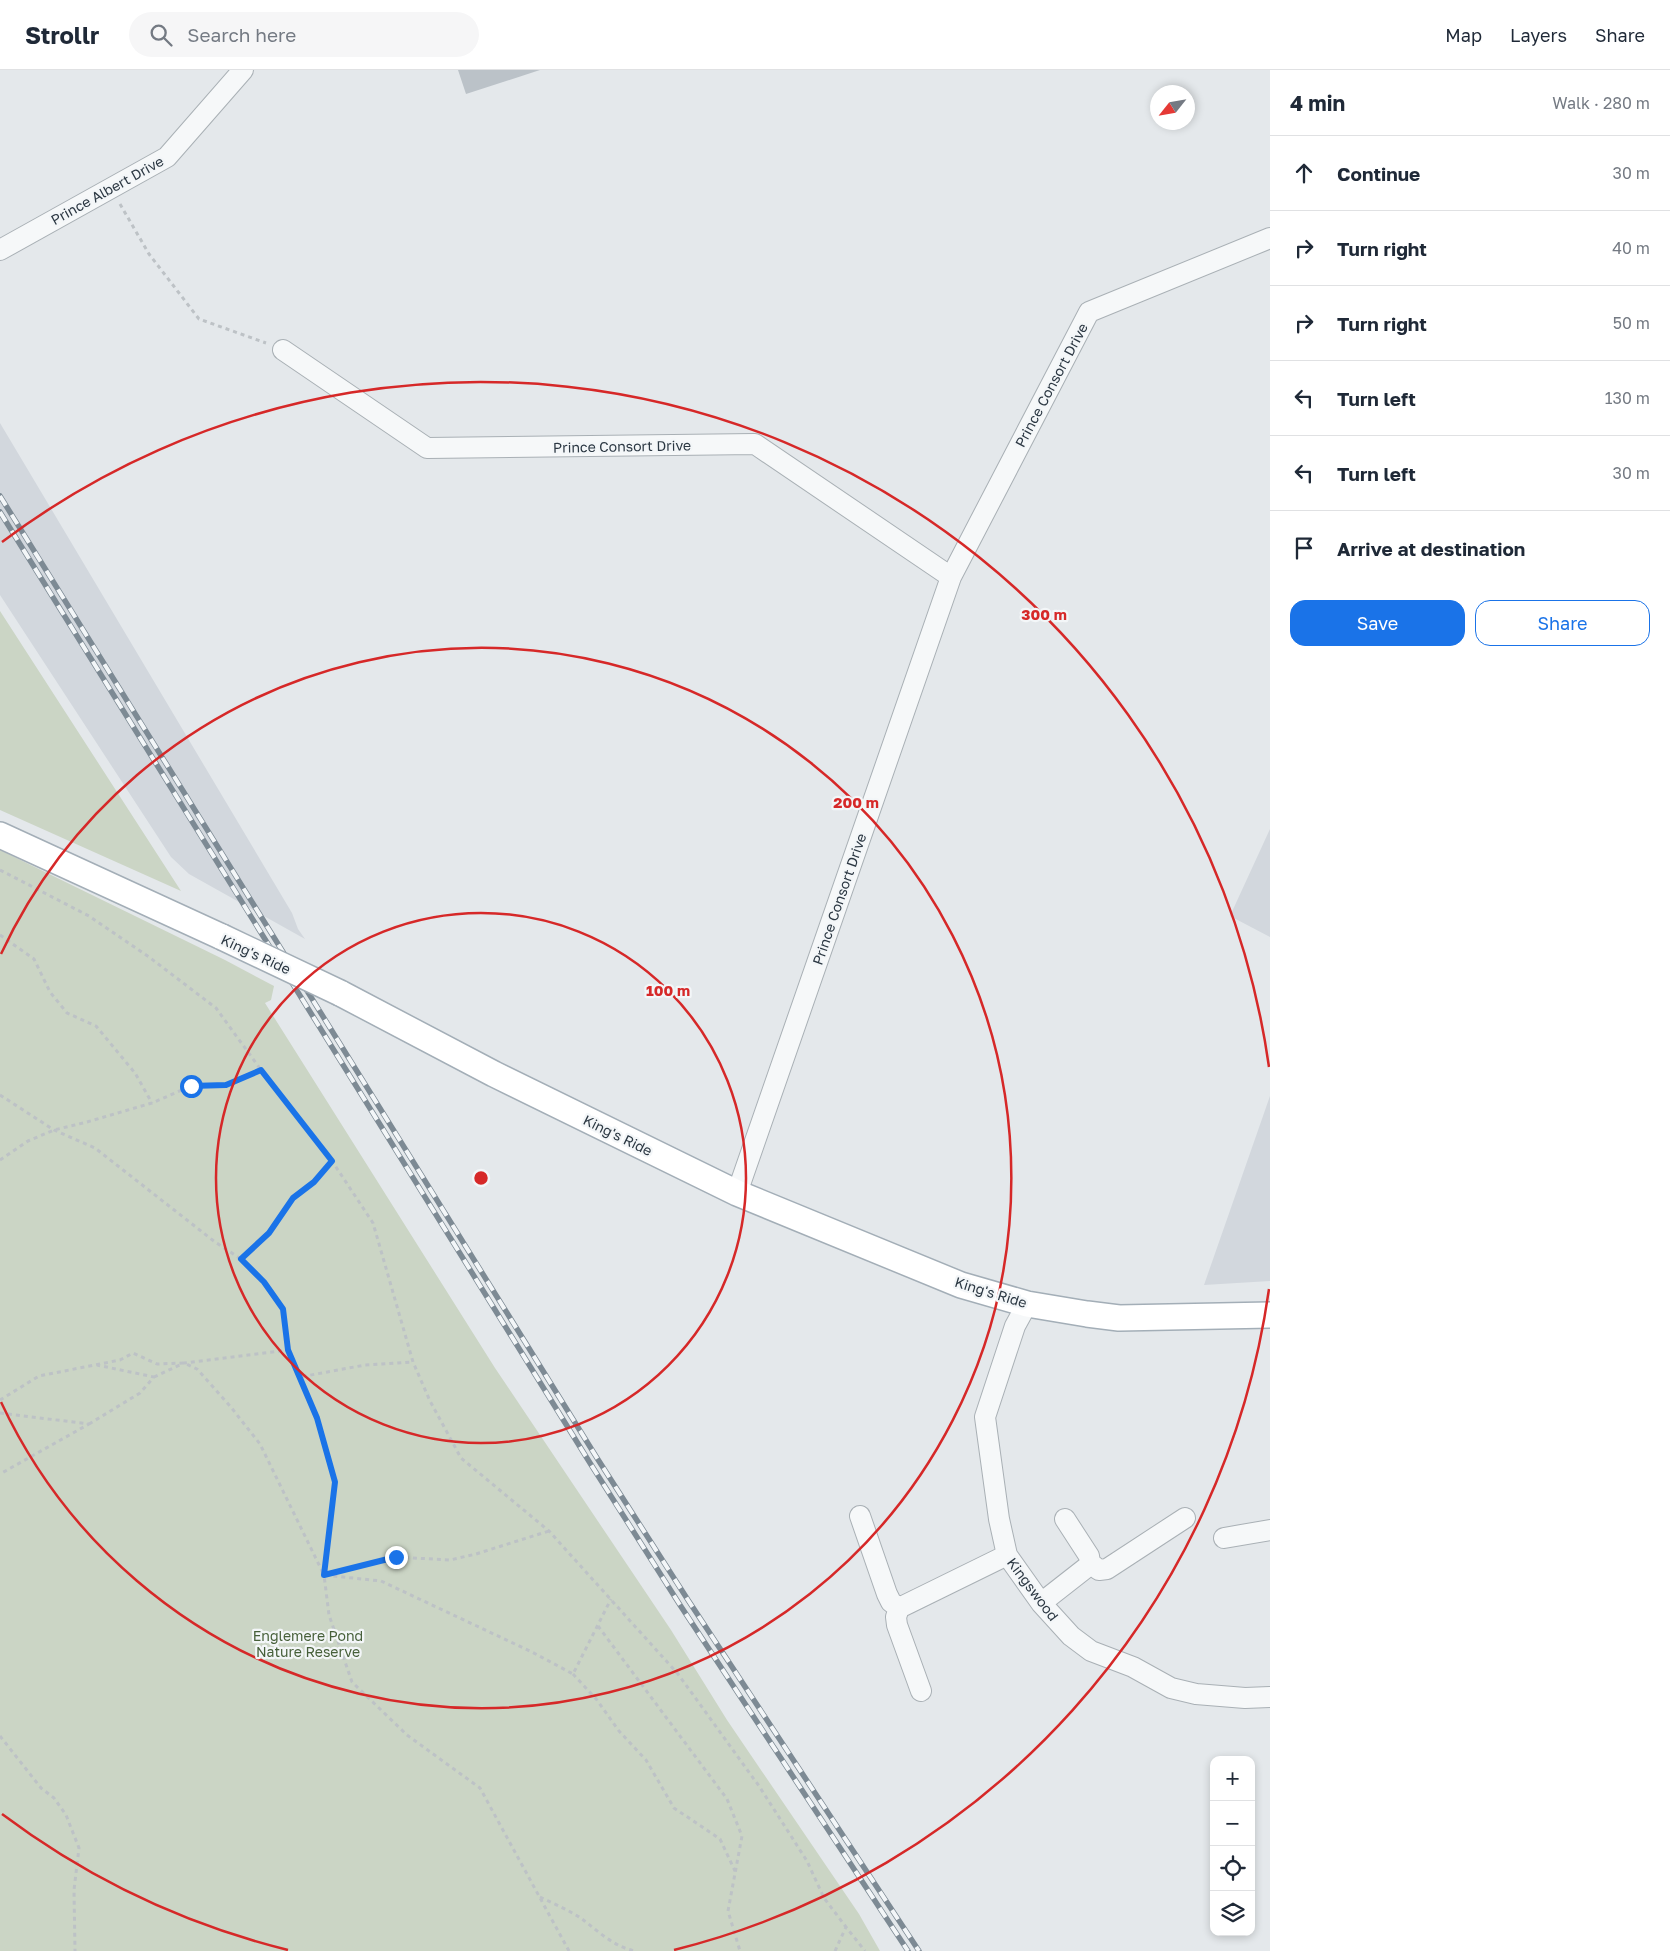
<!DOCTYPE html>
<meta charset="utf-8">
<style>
:root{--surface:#fff;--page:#f6f6f7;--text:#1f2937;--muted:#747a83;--line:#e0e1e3;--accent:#1a73e8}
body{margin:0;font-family:"Golos Text",sans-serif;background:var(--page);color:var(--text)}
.controls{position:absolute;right:15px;bottom:15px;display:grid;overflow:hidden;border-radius:10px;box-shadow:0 2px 8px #0003}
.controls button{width:45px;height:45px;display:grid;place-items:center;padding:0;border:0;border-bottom:1px solid var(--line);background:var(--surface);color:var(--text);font:25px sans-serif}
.compass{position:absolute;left:1150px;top:15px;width:45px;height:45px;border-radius:50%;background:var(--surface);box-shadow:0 2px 8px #0003;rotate:239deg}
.stop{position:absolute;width:15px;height:15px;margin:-11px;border:4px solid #1a73e8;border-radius:50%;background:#fff}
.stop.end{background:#1a73e8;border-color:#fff;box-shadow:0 1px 5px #0008}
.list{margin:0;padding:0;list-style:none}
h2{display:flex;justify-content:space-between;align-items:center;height:65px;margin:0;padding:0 20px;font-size:21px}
h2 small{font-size:16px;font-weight:400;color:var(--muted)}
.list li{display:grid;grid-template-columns:32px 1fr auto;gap:15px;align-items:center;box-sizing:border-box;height:75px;padding:0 20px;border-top:1px solid var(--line)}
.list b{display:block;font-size:19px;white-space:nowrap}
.list em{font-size:16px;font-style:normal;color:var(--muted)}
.actions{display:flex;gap:10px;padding:15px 20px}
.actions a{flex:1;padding:11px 0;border:1px solid var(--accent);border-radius:15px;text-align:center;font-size:18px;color:var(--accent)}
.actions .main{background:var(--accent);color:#fff}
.icon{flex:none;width:28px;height:28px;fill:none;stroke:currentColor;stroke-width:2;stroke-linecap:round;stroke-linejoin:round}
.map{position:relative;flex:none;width:1270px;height:1881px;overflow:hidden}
header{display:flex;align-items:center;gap:30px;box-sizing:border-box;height:70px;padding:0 25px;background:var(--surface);border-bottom:1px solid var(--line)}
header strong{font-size:24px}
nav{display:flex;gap:28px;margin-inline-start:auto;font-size:18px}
.search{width:350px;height:45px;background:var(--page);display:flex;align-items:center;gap:12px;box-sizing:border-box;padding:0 18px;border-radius:28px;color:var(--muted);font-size:19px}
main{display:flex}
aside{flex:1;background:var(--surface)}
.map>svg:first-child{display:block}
.built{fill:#d2d7dd}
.green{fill:#cbd5c5}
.building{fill:#bbc2c8}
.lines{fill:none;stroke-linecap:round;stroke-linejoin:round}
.minor-casing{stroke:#a9b0b5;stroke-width:22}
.major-casing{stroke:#a3aeb7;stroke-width:28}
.path{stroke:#bdc2c6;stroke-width:3;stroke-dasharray:4 4;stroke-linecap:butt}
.minor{stroke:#f6f8f9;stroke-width:20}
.major{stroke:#fff;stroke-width:25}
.rail-casing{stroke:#7d8a94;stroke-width:5.5}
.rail{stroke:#f3f6f8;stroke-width:4;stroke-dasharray:11;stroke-linecap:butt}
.major-bridge-casing{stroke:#a3aeb7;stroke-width:28;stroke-linecap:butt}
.major-bridge{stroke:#fff;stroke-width:25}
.route{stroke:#1a73e8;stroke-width:6}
.ring{fill:none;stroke:#d62828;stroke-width:2.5}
.labels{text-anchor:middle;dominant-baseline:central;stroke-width:4.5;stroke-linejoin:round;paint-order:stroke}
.street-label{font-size:14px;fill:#2c3843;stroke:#f3f6f8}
.park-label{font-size:14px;fill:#465f39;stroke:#f3f6f8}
.centre{fill:#d62828;stroke:#f3f6f8;stroke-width:2.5}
.ring-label{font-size:15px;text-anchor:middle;font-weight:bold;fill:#d62828;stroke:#f3f6f8;stroke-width:4.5;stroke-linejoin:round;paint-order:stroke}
</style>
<header>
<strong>Strollr</strong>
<div class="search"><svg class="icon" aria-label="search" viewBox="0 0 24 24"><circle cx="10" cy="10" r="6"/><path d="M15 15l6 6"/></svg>Search here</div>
<nav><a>Map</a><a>Layers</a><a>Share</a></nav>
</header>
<main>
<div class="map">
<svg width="1270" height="1881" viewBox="0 0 1270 1881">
<rect width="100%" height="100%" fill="#e4e8eb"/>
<path class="built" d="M0,353L292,843L298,859L305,869L189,804L171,787L0,525Z
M1270,759V867L1230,846Z
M1270,1026V1211L1204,1215Z"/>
<path class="green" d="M0,541L181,821L0,740Z
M0,780L225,890L274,916L271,930L265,933L495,1298L671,1560L727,1650L859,1844L880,1881H0Z"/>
<path class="building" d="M458,0H540L466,24Z"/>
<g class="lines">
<g class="minor-casing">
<path id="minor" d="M0,180L167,87L243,0
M283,280L427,378L755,374L951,507
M737,1123L951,507L1089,242L1270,168
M1027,1234L1015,1256L985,1347L999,1449L1007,1485L1041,1533L1071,1566L1091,1581L1133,1597L1171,1618L1196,1624L1245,1628L1270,1627
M860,1446L887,1524L891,1532L899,1538
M1224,1468L1270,1460
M1090,1493L1099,1500L1107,1499L1185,1448
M1041,1533L1087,1497L1090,1493L1089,1486L1065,1449
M921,1621L897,1555L896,1547L899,1538L1007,1485"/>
</g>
<g class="major-casing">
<path id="major" d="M0,765L222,867
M340,923L494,1004L737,1123L961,1215L1027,1234L1087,1244L1119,1248L1270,1245"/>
</g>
<path class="path" d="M120,134L149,184L199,249L266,273
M0,800L89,846L149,887L216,938L261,1000L332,1091L373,1153L413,1292L430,1331L461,1388L549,1461L678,1604L759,1716L807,1791L824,1828L846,1857
M0,865L34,889L50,922L67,943L96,956L135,1003L152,1033
M0,1025L54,1060L95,1078L215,1172L241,1189L269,1163L293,1128L314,1112L332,1091
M0,1090L28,1071L54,1060L87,1052L152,1033L191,1016L226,1015L261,1000
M288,1280L300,1307L365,1295L413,1292
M154,1307L184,1293L288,1280L283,1239L264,1212L241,1189
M300,1307L317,1348L335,1413L324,1505L329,1545L352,1612L407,1665L480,1718L569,1881
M0,1330L39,1306L120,1290L133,1283L157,1294L184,1293L197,1299L230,1336L260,1374L324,1505L381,1511L532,1582L573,1604L611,1529
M0,1343L89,1354L0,1404
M89,1354L140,1323L154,1307L97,1295
M327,1504L396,1487L450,1490L476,1484L549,1461
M598,1556L727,1729L742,1766L728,1841L740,1881
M573,1604L597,1630L619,1661L646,1690L674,1738L720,1769L735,1801
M0,1666L41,1718L54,1728L66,1745L79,1778L74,1820L75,1881
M540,1827C554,1834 569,1840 582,1849C598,1861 614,1877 635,1881
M835,1881L846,1857L865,1881"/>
<use href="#minor" class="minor"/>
<use href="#major" class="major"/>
<g class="rail-casing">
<path id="rail" d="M0,426L597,1388L688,1530L919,1881
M0,442L590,1393L680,1535L908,1881"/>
</g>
<use href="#rail" class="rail"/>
<g class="major-bridge-casing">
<path id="major-bridge" d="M222,867L340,923"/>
</g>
<use href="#major-bridge" class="major-bridge"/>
</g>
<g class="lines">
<path class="route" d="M191,1016L226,1015L261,1000L332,1091L314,1112L293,1128L269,1163L241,1189L264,1212L283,1239L288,1280L317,1348L335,1412L324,1505L396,1487"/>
</g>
<g class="ring">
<circle cx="481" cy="1108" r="265"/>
<path d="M1 884A530 530 0 1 1 1 1332"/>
<path d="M1269 1219A796 796 0 0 1 674 1880M288 1880A796 796 0 0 1 2 1744M2 472A796 796 0 0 1 1269 997"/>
</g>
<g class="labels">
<g class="street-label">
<text transform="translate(107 120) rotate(-29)">Prince Albert Drive</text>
<text transform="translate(1051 315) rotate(-62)">Prince Consort Drive</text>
<text transform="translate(622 376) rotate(-1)">Prince Consort Drive</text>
<text transform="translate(839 829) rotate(-71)">Prince Consort Drive</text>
<text transform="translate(256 884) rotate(25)">King's Ride</text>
<text transform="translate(618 1065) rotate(26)">King's Ride</text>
<text transform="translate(991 1222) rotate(17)">King's Ride</text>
<text transform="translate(1033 1519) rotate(53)">Kingswood</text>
</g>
<g class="park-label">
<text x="308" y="1565">Englemere Pond<tspan x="308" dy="16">Nature Reserve</tspan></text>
</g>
</g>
<circle cx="481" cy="1108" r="8" class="centre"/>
<g class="ring-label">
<text x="1044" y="550">300 m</text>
<text x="856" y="738">200 m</text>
<text x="668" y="926">100 m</text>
</g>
</svg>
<div class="controls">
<button>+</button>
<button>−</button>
<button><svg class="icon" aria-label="locate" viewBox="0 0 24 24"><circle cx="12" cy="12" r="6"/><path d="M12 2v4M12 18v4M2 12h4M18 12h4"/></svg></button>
<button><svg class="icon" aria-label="layers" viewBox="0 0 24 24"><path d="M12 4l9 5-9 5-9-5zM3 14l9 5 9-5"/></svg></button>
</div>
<svg class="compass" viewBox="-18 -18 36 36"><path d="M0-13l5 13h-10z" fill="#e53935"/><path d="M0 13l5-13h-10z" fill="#747a83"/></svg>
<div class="stop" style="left:191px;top:1016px"></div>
<div class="stop end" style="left:396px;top:1487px"></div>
</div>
<aside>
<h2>4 min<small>Walk · 280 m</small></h2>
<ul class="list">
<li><svg class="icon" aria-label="ahead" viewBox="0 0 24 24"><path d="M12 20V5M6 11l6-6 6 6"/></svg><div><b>Continue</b></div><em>30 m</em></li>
<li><svg class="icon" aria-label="right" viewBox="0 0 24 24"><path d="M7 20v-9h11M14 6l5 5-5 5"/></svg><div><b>Turn right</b></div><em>40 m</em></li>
<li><svg class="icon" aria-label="right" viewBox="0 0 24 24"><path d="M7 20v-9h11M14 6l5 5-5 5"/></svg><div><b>Turn right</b></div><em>50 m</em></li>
<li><svg class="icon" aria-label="left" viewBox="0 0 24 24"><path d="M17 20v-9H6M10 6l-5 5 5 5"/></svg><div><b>Turn left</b></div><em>130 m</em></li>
<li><svg class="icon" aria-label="left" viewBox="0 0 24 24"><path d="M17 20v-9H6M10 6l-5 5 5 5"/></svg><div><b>Turn left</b></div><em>30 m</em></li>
<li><svg class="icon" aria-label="arrive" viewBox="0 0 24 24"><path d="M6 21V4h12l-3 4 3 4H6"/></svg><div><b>Arrive at destination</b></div></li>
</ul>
<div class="actions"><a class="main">Save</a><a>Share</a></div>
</aside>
</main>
